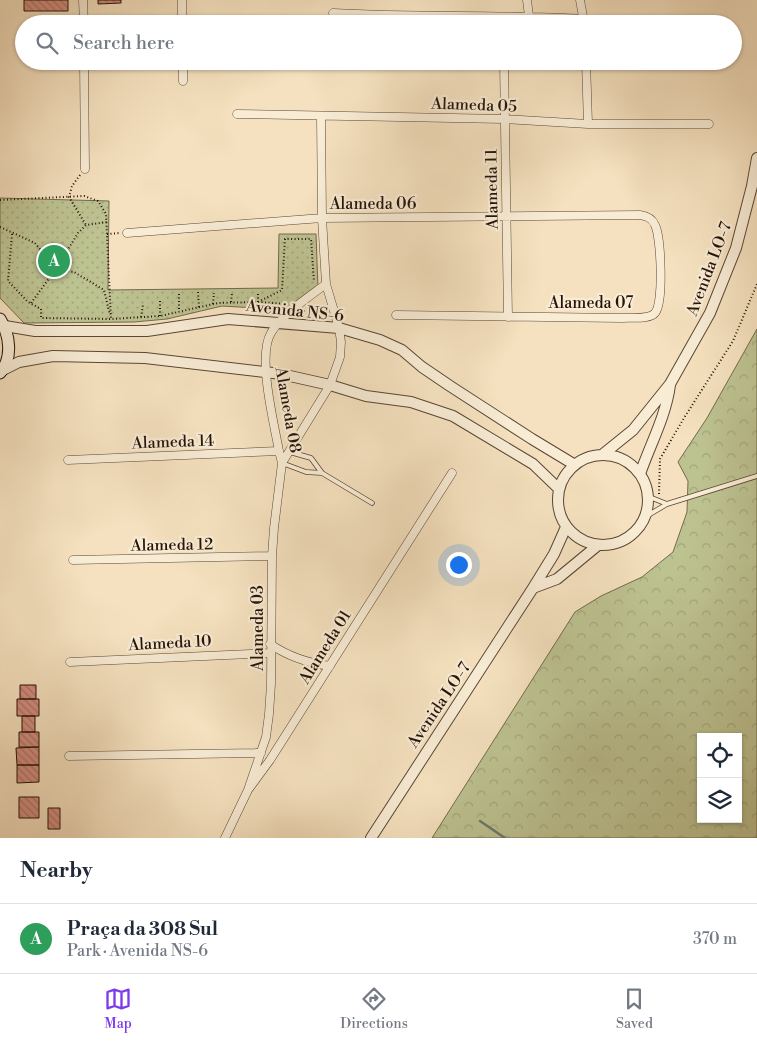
<!DOCTYPE html>
<meta charset="utf-8">
<style>
:root{--surface:#fff;--page:#f6f6f7;--text:#1f2937;--muted:#747a83;--line:#e0e1e3;--accent:#7c3aed}
body{margin:0;font-family:"Libre Bodoni",serif;background:var(--page);color:var(--text)}
.controls{position:absolute;right:15px;bottom:15px;display:grid;overflow:hidden;border-radius:0px;box-shadow:0 1px 4px #0004}
.controls button{width:45px;height:45px;display:grid;place-items:center;padding:0;border:0;border-bottom:1px solid var(--line);background:var(--surface);color:var(--text);font:25px sans-serif}
.you{position:absolute;left:458px;top:564px;width:18px;height:18px;margin:-12px;border:4px solid #fff;border-radius:50%;background:#1a73e8;box-shadow:0 0 0 8px #1a73e833}
.badge{display:grid;place-items:center;width:32px;height:32px;border-radius:50%;background:var(--accent);color:#fff;font-size:16px;font-weight:700}
.pin{position:absolute;translate:-50% -50%;border:2px solid #fff;box-shadow:0 1px 5px #0006}
.list{margin:0;padding:0;list-style:none}
h2{display:flex;justify-content:space-between;align-items:center;height:65px;margin:0;padding:0 20px;font-size:21px}
h2 small{font-size:16px;font-weight:400;color:var(--muted)}
.list li{display:grid;grid-template-columns:32px 1fr auto;gap:15px;align-items:center;box-sizing:border-box;height:70px;padding:0 20px;border-top:1px solid var(--line)}
.list b{display:block;font-size:19px;white-space:nowrap}
.list p{margin:0;font-size:16px;white-space:nowrap;color:var(--muted)}
.list em{font-size:16px;font-style:normal;color:var(--muted)}
.icon{flex:none;width:28px;height:28px;fill:none;stroke:currentColor;stroke-width:2;stroke-linecap:round;stroke-linejoin:round}
.map{position:relative;flex:none;width:757px;height:838px;overflow:hidden}
.search{position:absolute;background:var(--surface);box-shadow:0 1px 4px #0004;left:15px;right:15px;top:15px;height:55px;display:flex;align-items:center;gap:12px;box-sizing:border-box;padding:0 18px;border-radius:28px;color:var(--muted);font-size:19px}
.sheet{height:135px;background:var(--surface)}
nav{display:flex;justify-content:space-around;align-items:center;box-sizing:border-box;height:70px;border-top:1px solid var(--line);background:var(--surface);font-size:14px;color:var(--muted)}
nav a{display:grid;justify-items:center;gap:2px}
nav .on{color:var(--accent)}
.map>svg:first-child{display:block}
.grass{fill:url(#grass-dots);stroke:#726a4c}
.forest{fill:url(#forest-crowns);stroke:#726a4c;fill-rule:evenodd}
.lines{fill:none;stroke-linecap:round;stroke-linejoin:round}
.stream{stroke:#6d7871;stroke-width:2.5}
.building{fill:url(#building-back-hatch);stroke:#261207}
.service-casing{stroke:#5a4635;stroke-width:5.5}
.minor-casing{stroke:#5a4635;stroke-width:9}
.tertiary-casing{stroke:#5a4635;stroke-width:12}
.secondary-casing{stroke:#261207;stroke-width:13}
.path{stroke:#261207;stroke-width:2;stroke-dasharray:1 2.5;stroke-linecap:butt}
.service{stroke:#f8ecd5;stroke-width:4}
.minor{stroke:#f8ecd5;stroke-width:8}
.tertiary{stroke:#f8ecd5;stroke-width:10}
.secondary{stroke:#f8ecd5;stroke-width:11}
.labels{text-anchor:middle;dominant-baseline:central;stroke-width:4.5;stroke-linejoin:round;paint-order:stroke}
.street-label{font-size:16px;fill:#261207;stroke:#f8ecd5}
</style>
<div class="map">
<svg width="757" height="838" viewBox="0 0 757 838">
<defs>
<pattern id="grass-dots" width="8" height="8" patternUnits="userSpaceOnUse" patternTransform="scale(1.25)"><rect width="8" height="8" fill="#bdc291"/><path d="M2 2h.1M6 6h.1" fill="none" stroke="#a2a67c" stroke-width="1.8" stroke-linecap="round"/></pattern>
<pattern id="forest-crowns" width="20" height="18" patternUnits="userSpaceOnUse" patternTransform="scale(1.25)"><rect width="20" height="18" fill="#bdc291"/><path d="M2 6a3 3 0 1 1 6 0M12 15a3 3 0 1 1 6 0" fill="none" stroke="#a2a67c"/></pattern>
<pattern id="building-back-hatch" width="6" height="6" patternUnits="userSpaceOnUse" patternTransform="scale(1.25)"><rect width="6" height="6" fill="#d28d80"/><path d="M-1 5l2 2M0 0l6 6M5-1l2 2" fill="none" stroke="#aa7267"/></pattern>
</defs>
<rect width="100%" height="100%" fill="#f5e1bf"/>
<filter id="stains"><feTurbulence type="fractalNoise" baseFrequency=".004" numOctaves="4"/><feColorMatrix values="0 0 0 0 .2 0 0 0 0 .09 0 0 0 0 .02 0 0 0 .5 -.17"/></filter>
<radialGradient id="worn" r=".72"><stop offset=".6" stop-color="#630" stop-opacity="0"/><stop offset="1" stop-color="#630" stop-opacity=".3"/></radialGradient>
<path class="grass" d="M0,198L109,201L108,290L278,288L279,234H316L318,288L290,310L222,306L167,319L134,322L24,323L0,298Z"/>
<path class="forest" d="M757,329V838H432L575,612L601,596L642,577L673,552L687,512L688,481L678,462L707,418ZM701,737H738V819H701Z"/>
<g class="lines">
<path class="stream" d="M480,821L505,838"/>
</g>
<path class="building" d="M24,0H68V11H24Z
M98,0H121V3L98,4Z
M20,685H36V699H20Z
M17,699H39V716H17Z
M22,716H35V732H22Z
M19,732H39V747H19Z
M39,747V765H17L16,748Z
M17,765H39V782L17,783Z
M19,797H39V818H19Z
M48,808H60V829H48Z"/>
<g class="lines">
<g class="service-casing">
<path id="service" d="M290,452L311,458L322,473L372,503
M282,463L306,472L322,473
M647,496L667,504
M645,517L667,504L757,476"/>
</g>
<g class="minor-casing">
<path id="minor" d="M83,0L84,24
M182,0V24
M527,0L529,16
M580,0L584,22
M333,13C417,18 501,14 584,19
M84,61L85,169
M183,61V81
M504,61L508,317
M586,61L588,124
M237,114L504,119L588,124H709
M127,233L322,218L640,215C647,216 652,218 655,225C661,237 664,303 655,313C649,320 631,317 622,318L396,315
M68,460L279,451
M282,463L330,385L340,357L341,342L339,328L326,284L322,218L321,116
M73,560L272,556
M270,644C289,657 307,663 330,666
M70,662L271,653
M69,756L261,753
M248,790L266,737L269,714L271,684L272,556L274,528L282,463L279,451C274,423 257,356 271,333C280,316 310,296 326,284
M225,838L248,790L270,760L452,473"/>
</g>
<g class="tertiary-casing">
<path id="tertiary" d="M5,326L35,331H147L228,319L339,328L380,340L402,350L422,367L450,386L532,439L575,465
M3,370L19,362L53,356L145,358L281,374L330,385L366,396L411,402L453,416L533,464L559,489
M602,455L633,430L670,384L710,313L736,248L752,186L757,158
M558 500a45 45 0 1 1 90 0a45 45 0 1 1-90 0Z
M640,474C650,445 666,416 670,385
M533,588L557,579L597,546
M371,838L533,588L554,554L566,527"/>
</g>
<g class="secondary-casing">
<path id="secondary" d="M0,319C10,335 13,358 0,373"/>
</g>
<path class="path" d="M80,175L72,186L69,197L86,225
M0,200L84,196L98,201L106,214L111,319
M0,227L35,243L56,269L74,272L104,290L110,315
M12,234L8,281L28,302L41,309V318L111,319L160,316L218,303L258,302L286,304
M107,234L120,233
M198,292L199,307
M179,294V311
M231,302L232,293
M258,302L282,290L285,239H311L314,282
M258,302V293
M31,303L56,269L78,233L86,225L107,222
M213,304L214,293
M304,311L327,313
M160,316V299
M141,317L143,305
M659,494L660,459L684,418L733,341L757,284"/>
<use href="#service" class="service"/>
<use href="#minor" class="minor"/>
<use href="#tertiary" class="tertiary"/>
<use href="#secondary" class="secondary"/>
</g>
<g class="labels">
<g class="street-label">
<text transform="translate(474 105) rotate(2)">Alameda 05</text>
<text transform="translate(492 189) rotate(-91)">Alameda 11</text>
<text x="373" y="204">Alameda 06</text>
<text transform="translate(709 269) rotate(-69)">Avenida LO-7</text>
<text x="591" y="303">Alameda 07</text>
<text transform="translate(295 311) rotate(6)">Avenida NS-6</text>
<text transform="translate(288 410) rotate(80)">Alameda 08</text>
<text transform="translate(173 442) rotate(-2)">Alameda 14</text>
<text transform="translate(172 545) rotate(-1)">Alameda 12</text>
<text transform="translate(258 628) rotate(-90)">Alameda 03</text>
<text transform="translate(170 643) rotate(-3)">Alameda 10</text>
<text transform="translate(325 647) rotate(-58)">Alameda 01</text>
<text transform="translate(439 705) rotate(-56)">Avenida LO-7</text>
</g>
</g>
<rect width="100%" height="100%" filter="url(#stains)"/>
<rect width="100%" height="100%" fill="url(#worn)"/>
</svg>
<div class="controls">
<button><svg class="icon" aria-label="locate" viewBox="0 0 24 24"><circle cx="12" cy="12" r="6"/><path d="M12 2v4M12 18v4M2 12h4M18 12h4"/></svg></button>
<button><svg class="icon" aria-label="layers" viewBox="0 0 24 24"><path d="M12 4l9 5-9 5-9-5zM3 14l9 5 9-5"/></svg></button>
</div>
<div class="you"></div>
<div class="pin badge" style="left:54px;top:261px;background:#2e9e5b">A</div>
<div class="search"><svg class="icon" aria-label="search" viewBox="0 0 24 24"><circle cx="10" cy="10" r="6"/><path d="M15 15l6 6"/></svg>Search here</div>
</div>
<section class="sheet">
<h2>Nearby<small></small></h2>
<ul class="list">
<li><span class="badge" style="background:#2e9e5b">A</span><div><b>Praça da 308 Sul</b><p>Park · Avenida NS-6</p></div><em>370 m</em></li>
</ul>
</section>
<nav>
<a class="on"><svg class="icon" aria-label="map" viewBox="0 0 24 24"><path d="M3 6l6-2 6 2 6-2v14l-6 2-6-2-6 2zM9 4v14M15 6v14"/></svg>Map</a>
<a><svg class="icon" aria-label="directions" viewBox="0 0 24 24"><path d="M12 3l9 9-9 9-9-9zM9 14v-3h6M13 9l2 2-2 2"/></svg>Directions</a>
<a><svg class="icon" aria-label="saved" viewBox="0 0 24 24"><path d="M7 4h10v16l-5-4-5 4z"/></svg>Saved</a>
</nav>
